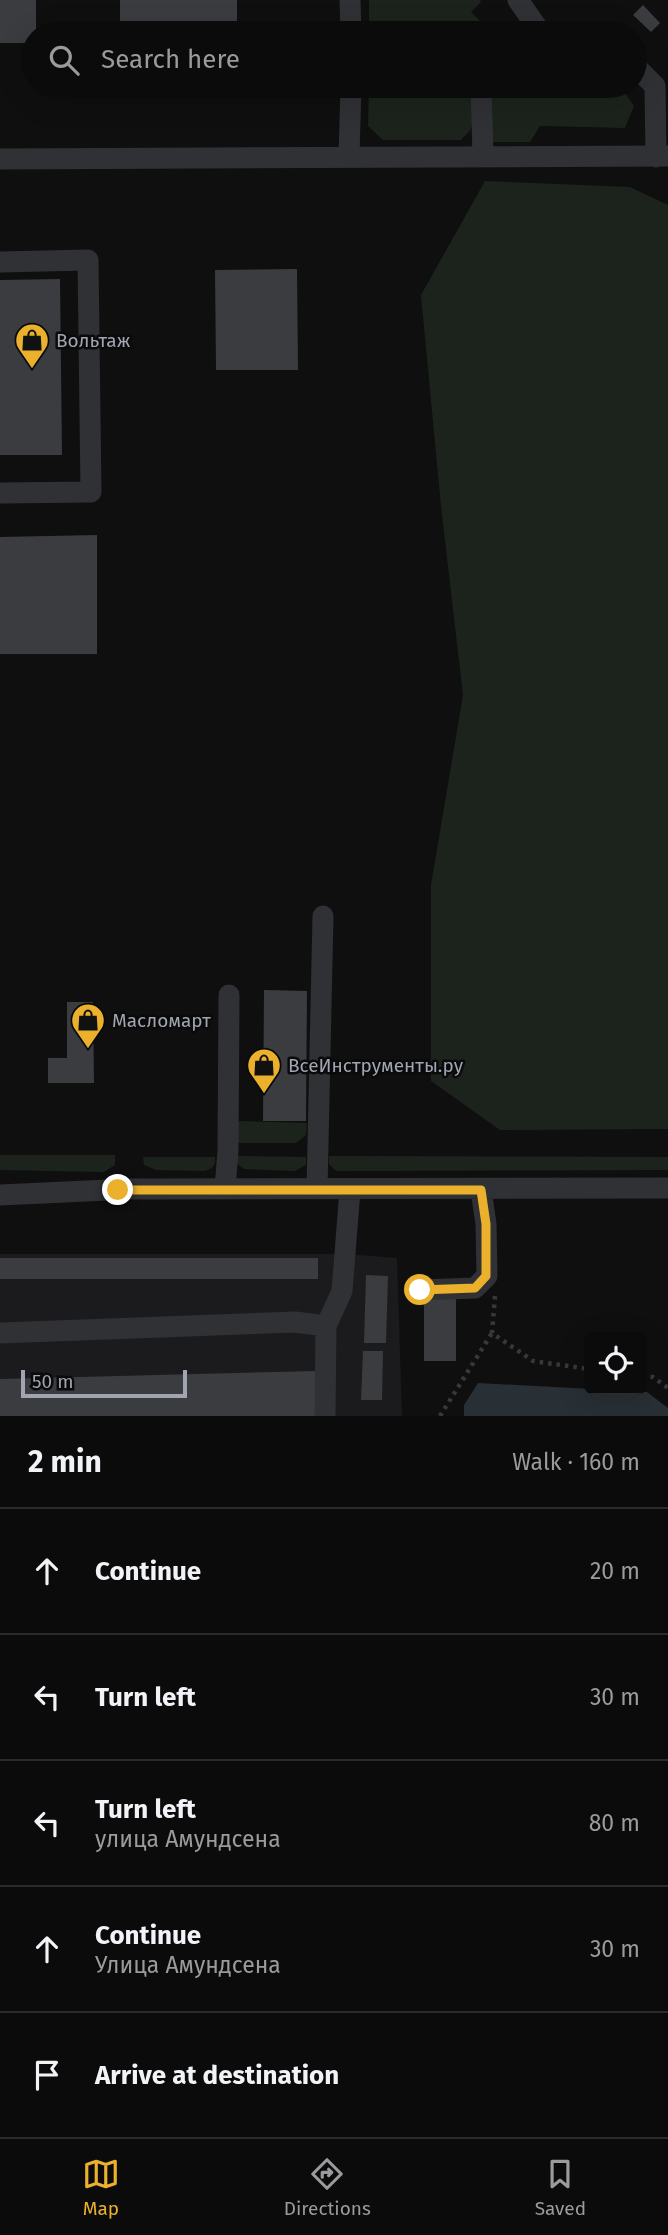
<!DOCTYPE html>
<meta charset="utf-8">
<style>
:root{--surface:#0b0b0c;--page:#19191a;--text:#f1f3f6;--muted:#9a9b9d;--line:#2b2b2d;--accent:#ebb02c}
body{margin:0;font-family:"Fira Sans",sans-serif;background:var(--page);color:var(--text)}
.controls{position:absolute;right:21px;bottom:21px;display:grid;overflow:hidden;border-radius:10px;box-shadow:0 7px 28px #0002}
.controls button{width:63px;height:63px;display:grid;place-items:center;padding:0;border:0;border-bottom:2px solid var(--line);background:var(--surface);color:var(--text);font:35px sans-serif}
.scale{position:absolute;left:21px;bottom:18px;width:166px;box-sizing:border-box;padding-left:7px;border:4px solid #a0a5b1;border-top:0;font-size:19px;line-height:24px;white-space:nowrap;color:#a0a5b1;-webkit-text-stroke:5px #0a0a0b;paint-order:stroke}
.stop{position:absolute;width:21px;height:21px;margin:-16px;border:5px solid #ebb02c;border-radius:50%;background:#fff}
.stop.end{background:#ebb02c;border-color:#fff;box-shadow:0 2px 7px #0008}
.list{margin:0;padding:0;list-style:none}
h2{display:flex;justify-content:space-between;align-items:center;height:91px;margin:0;padding:0 28px;font-size:30px}
h2 small{font-size:23px;font-weight:400;color:var(--muted)}
.list li{display:grid;grid-template-columns:46px 1fr auto;gap:21px;align-items:center;box-sizing:border-box;height:126px;padding:0 28px;border-top:2px solid var(--line)}
.list b{display:block;font-size:26px;white-space:nowrap}
.list p{margin:0;font-size:23px;white-space:nowrap;color:var(--muted)}
.list em{font-size:23px;font-style:normal;color:var(--muted)}
.icon{flex:none;width:38px;height:38px;fill:none;stroke:currentColor;stroke-width:2;stroke-linecap:round;stroke-linejoin:round}
.map{position:relative;flex:none;width:668px;height:1416px;overflow:hidden}
.search{position:absolute;background:var(--surface);box-shadow:0 7px 28px #0002;left:21px;right:21px;top:21px;height:77px;display:flex;align-items:center;gap:18px;box-sizing:border-box;padding:0 24px;border-radius:38px;color:var(--muted);font-size:26px}
.sheet{height:721px;background:var(--surface)}
nav{display:flex;justify-content:space-around;align-items:center;box-sizing:border-box;height:98px;border-top:2px solid var(--line);background:var(--surface);font-size:19px;color:var(--muted)}
nav a{display:grid;justify-items:center;gap:4px}
nav .on{color:var(--accent)}
.map>svg:first-child{display:block}
.built{fill:#1b1b1d}
.green{fill:#1c231c}
.water{fill:#282f35}
.building{fill:#3b3c40}
.lines{fill:none;stroke-linecap:round;stroke-linejoin:round}
.path{stroke:#36383c;stroke-width:4.5;stroke-dasharray:3.5 5;stroke-linecap:butt}
.minor{stroke:#303135;stroke-width:21}
.route{stroke:#ebb02c;stroke-width:9}
.labels{text-anchor:middle;dominant-baseline:central;stroke-width:5;stroke-linejoin:round;paint-order:stroke}
.poi-label{font-size:19px;fill:#a0a5b1;stroke:#0a0a0b;text-anchor:start}
</style>
<div class="map">
<svg width="668" height="1416" viewBox="0 0 668 1416">
<rect width="100%" height="100%" fill="#0f0f10"/>
<path class="built" d="M0,1254H347L397,1258L402,1416H0Z"/>
<path class="green" d="M369,0H480L481,2L471,12L492,33H384L369,28Z
M369,86H466C474,94 476,115 472,126C471,131 464,136 461,140H383L368,126Z
M511,86L621,87L634,106L625,128L540,126L530,142H490V95Z
M485,181L630,187L668,205V1129L500,1130L431,1081V885L463,695L441,506L421,295Z
M237,1121L307,1123L306,1135L296,1143H237Z
M0,1155H115V1165L104,1172L0,1170Z
M236,1156L306,1157V1165L295,1171L244,1169L236,1163Z
M329,1156L668,1157V1170L336,1171L329,1164Z
M143,1157H215V1163L212,1168L205,1171L156,1170L144,1165Z"/>
<path class="water" d="M478,1383L647,1392L668,1408V1416H464V1405Z"/>
<path class="building" d="M0,0H36V33H33V43H0Z
M120,0H237V33H120Z
M643,5L660,23L651,32L633,15Z
M297,269L298,370H216L215,270Z
M60,279L62,455H0V280Z
M97,535V654H0V537Z
M264,990L307,991L306,1121H263Z
M67,1002H93L94,1083H48V1058H67Z
M0,1258H318V1279H0Z
M366,1275L388,1276L386,1343H364Z
M424,1294H456V1361H424Z
M363,1351H383L382,1400H361Z
M315,1371L316,1416H0V1379Z"/>
<g class="lines">
<path class="path" d="M495,1296L492,1333L533,1361L589,1369
M642,1376L653,1377L668,1388
M440,1416L492,1333"/>
<path class="minor" d="M350,0L351,33
M518,0L541,33
M635,66L655,86L656,157
M481,86L483,156
M349,156L351,86
M0,159L668,156
M0,262L88,260L91,492L0,493
M225,1189L228,1151L229,995
M317,1189L323,916
M0,1195L130,1189L668,1188
M420,1290L475,1288L487,1276L486,1224L481,1190
M0,1333L295,1322L326,1326
M325,1416L326,1326L342,1291L350,1190"/>
</g>
<g class="lines">
<path class="route" d="M118,1190H481L486,1224V1276L475,1288L420,1290"/>
</g>
<defs>
<g id="shop-pin" transform="scale(1.75)"><path d="M0 17L-7.5 6A9.5 9.5 0 1 1 7.5 6Z" fill="#ebb02c" stroke="#0a0a0b"/><path d="M-5-2.5h2.3a2.7 3.5 0 0 1 5.4 0H5L5.5 6h-11ZM-1.5-2.5h3a1.5 2.3 0 0 0-3 0Z" fill="#111"/></g>
</defs>
<g fill-rule="evenodd">
<use href="#shop-pin" x="32" y="340"/>
<use href="#shop-pin" x="88" y="1020"/>
<use href="#shop-pin" x="264" y="1065"/>
</g>
<g class="labels">
<g class="poi-label">
<text x="56" y="340">Вольтаж</text>
<text x="112" y="1020">Масломарт</text>
<text x="288" y="1065">ВсеИнструменты.ру</text>
</g>
</g>
</svg>
<div class="controls">
<button><svg class="icon" aria-label="locate" viewBox="0 0 24 24"><circle cx="12" cy="12" r="6"/><path d="M12 2v4M12 18v4M2 12h4M18 12h4"/></svg></button>
</div>
<div class="scale">50 m</div>
<div class="stop" style="left:420px;top:1290px"></div>
<div class="stop end" style="left:118px;top:1190px"></div>
<div class="search"><svg class="icon" aria-label="search" viewBox="0 0 24 24"><circle cx="10" cy="10" r="6"/><path d="M15 15l6 6"/></svg>Search here</div>
</div>
<section class="sheet">
<h2>2 min<small>Walk · 160 m</small></h2>
<ul class="list">
<li><svg class="icon" aria-label="ahead" viewBox="0 0 24 24"><path d="M12 20V5M6 11l6-6 6 6"/></svg><div><b>Continue</b></div><em>20 m</em></li>
<li><svg class="icon" aria-label="left" viewBox="0 0 24 24"><path d="M17 20v-9H6M10 6l-5 5 5 5"/></svg><div><b>Turn left</b></div><em>30 m</em></li>
<li><svg class="icon" aria-label="left" viewBox="0 0 24 24"><path d="M17 20v-9H6M10 6l-5 5 5 5"/></svg><div><b>Turn left</b><p>улица Амундсена</p></div><em>80 m</em></li>
<li><svg class="icon" aria-label="ahead" viewBox="0 0 24 24"><path d="M12 20V5M6 11l6-6 6 6"/></svg><div><b>Continue</b><p>Улица Амундсена</p></div><em>30 m</em></li>
<li><svg class="icon" aria-label="arrive" viewBox="0 0 24 24"><path d="M6 21V4h12l-3 4 3 4H6"/></svg><div><b>Arrive at destination</b></div></li>
</ul>
</section>
<nav>
<a class="on"><svg class="icon" aria-label="map" viewBox="0 0 24 24"><path d="M3 6l6-2 6 2 6-2v14l-6 2-6-2-6 2zM9 4v14M15 6v14"/></svg>Map</a>
<a><svg class="icon" aria-label="directions" viewBox="0 0 24 24"><path d="M12 3l9 9-9 9-9-9zM9 14v-3h6M13 9l2 2-2 2"/></svg>Directions</a>
<a><svg class="icon" aria-label="saved" viewBox="0 0 24 24"><path d="M7 4h10v16l-5-4-5 4z"/></svg>Saved</a>
</nav>
